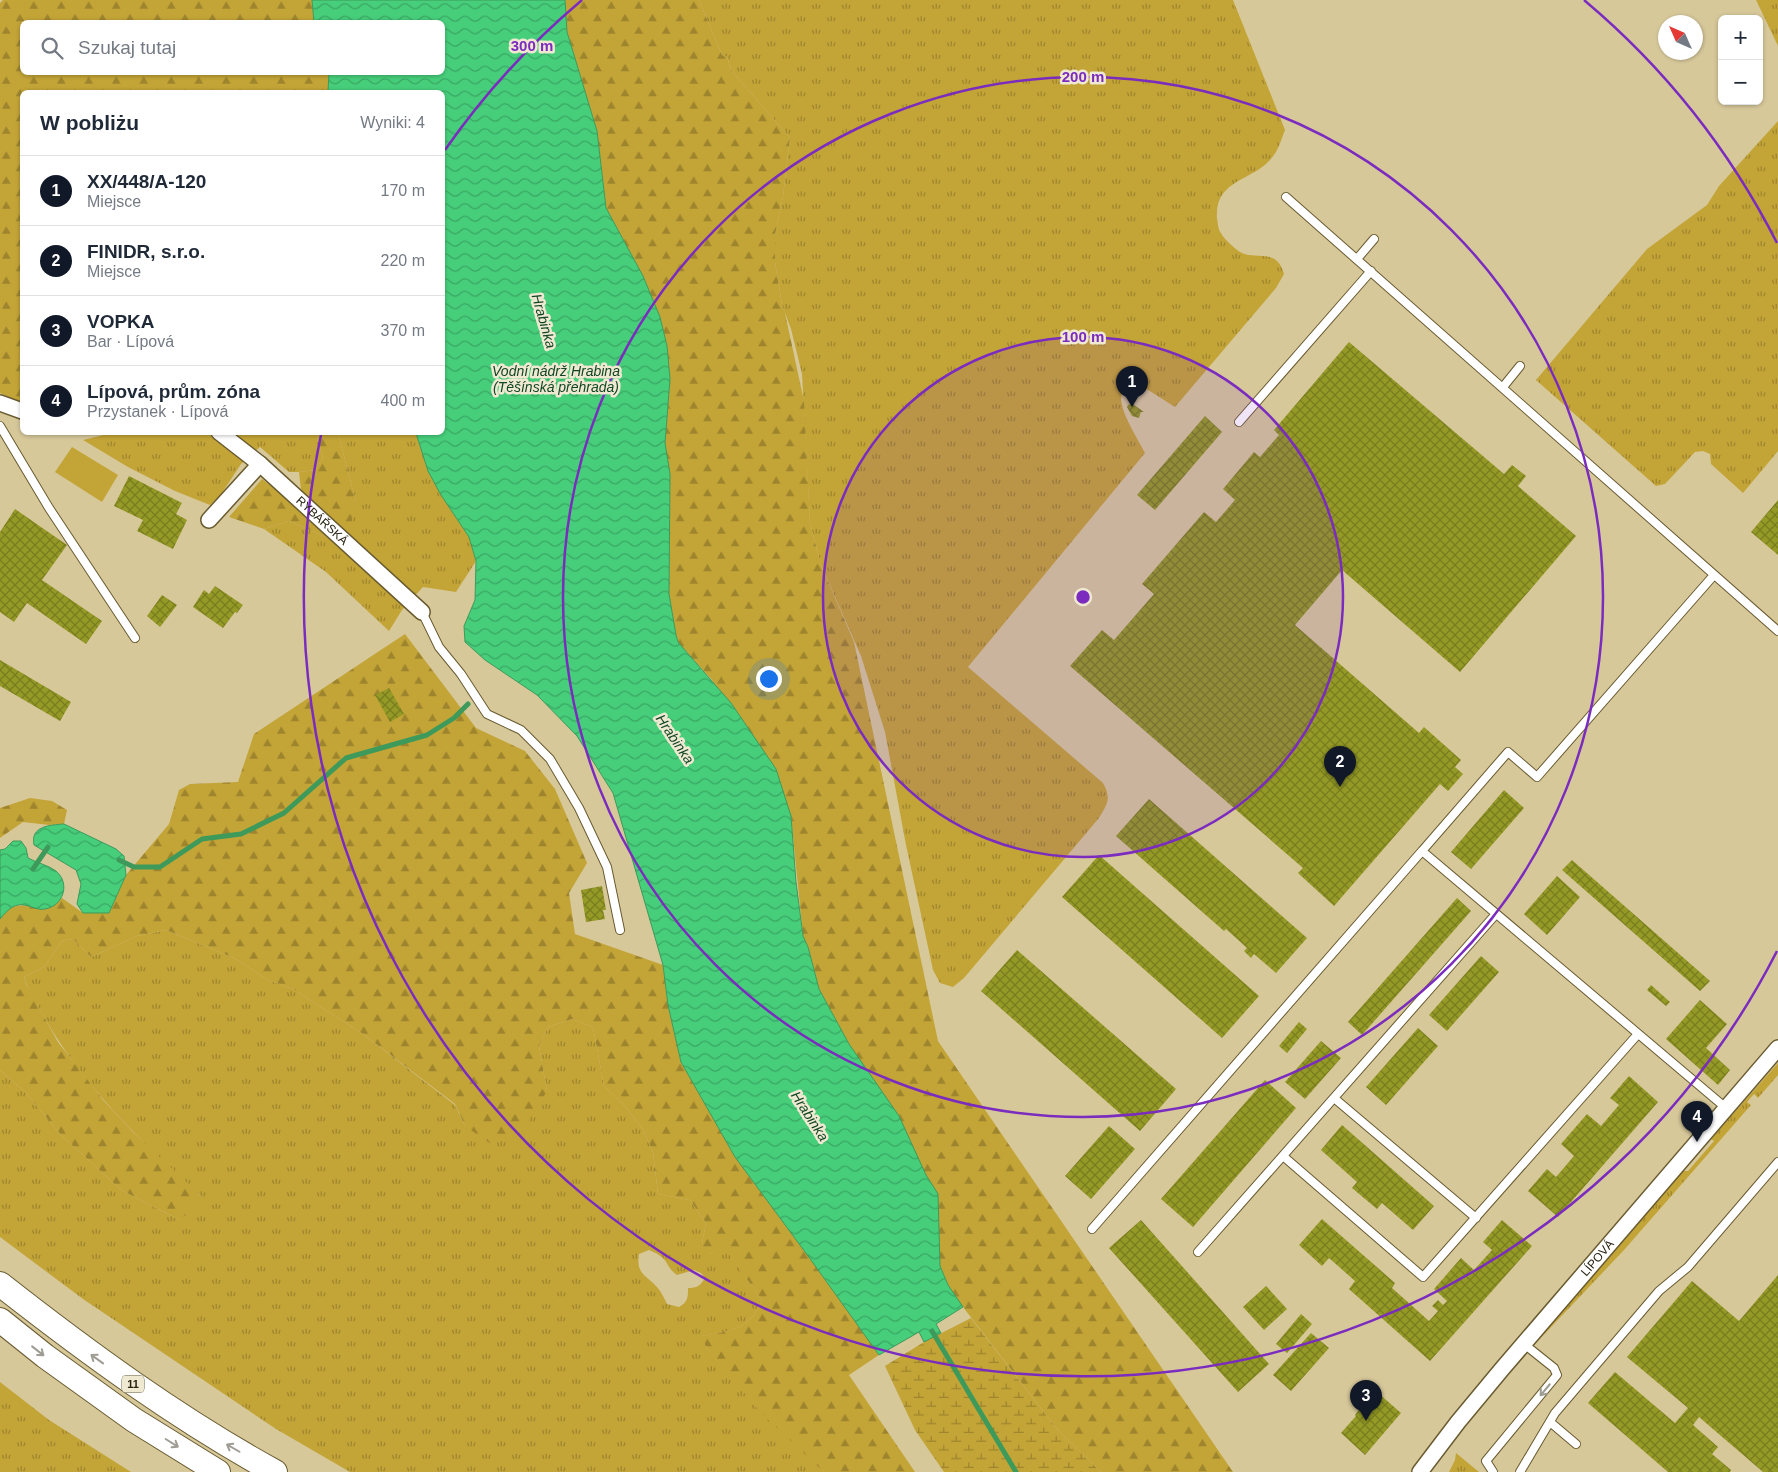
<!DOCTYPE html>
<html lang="pl">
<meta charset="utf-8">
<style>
:root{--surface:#fff;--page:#f6f6f7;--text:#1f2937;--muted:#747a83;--line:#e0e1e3;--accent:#111827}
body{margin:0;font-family:Helvetica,sans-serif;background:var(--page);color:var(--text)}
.controls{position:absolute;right:15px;top:15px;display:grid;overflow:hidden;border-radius:8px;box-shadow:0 1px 4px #0004}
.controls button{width:45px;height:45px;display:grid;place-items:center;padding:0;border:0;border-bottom:1px solid var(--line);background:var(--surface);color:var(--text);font:25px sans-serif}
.compass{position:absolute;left:1658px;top:15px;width:45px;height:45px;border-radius:50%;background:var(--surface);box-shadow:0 1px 4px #0004;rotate:315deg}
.you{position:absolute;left:768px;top:678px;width:18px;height:18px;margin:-12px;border:4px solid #fff;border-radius:50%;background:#1a73e8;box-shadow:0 0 0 8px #1a73e833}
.badge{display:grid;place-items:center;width:32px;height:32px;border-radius:50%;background:var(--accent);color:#fff;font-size:16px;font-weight:700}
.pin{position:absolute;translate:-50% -41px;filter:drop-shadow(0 1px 2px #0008)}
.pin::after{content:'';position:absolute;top:26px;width:18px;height:15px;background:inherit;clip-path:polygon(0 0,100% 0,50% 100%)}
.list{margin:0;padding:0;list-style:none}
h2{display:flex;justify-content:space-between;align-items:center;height:65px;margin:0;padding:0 20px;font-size:21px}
h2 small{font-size:16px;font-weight:400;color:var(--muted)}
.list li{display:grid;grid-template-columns:32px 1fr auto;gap:15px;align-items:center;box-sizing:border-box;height:70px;padding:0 20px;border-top:1px solid var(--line)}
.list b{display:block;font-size:19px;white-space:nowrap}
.list p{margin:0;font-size:16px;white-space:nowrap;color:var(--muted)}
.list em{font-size:16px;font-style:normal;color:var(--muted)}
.icon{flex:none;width:28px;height:28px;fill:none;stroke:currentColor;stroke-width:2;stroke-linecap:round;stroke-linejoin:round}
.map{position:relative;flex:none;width:1778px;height:1472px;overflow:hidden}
.search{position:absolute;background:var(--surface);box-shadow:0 1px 4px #0004;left:20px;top:20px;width:425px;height:55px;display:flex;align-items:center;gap:12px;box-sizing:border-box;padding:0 18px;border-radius:8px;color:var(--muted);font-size:19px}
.panel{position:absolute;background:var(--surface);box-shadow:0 1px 4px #0004;left:20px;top:90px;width:425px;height:345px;border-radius:8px}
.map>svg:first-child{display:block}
.grass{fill:url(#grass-tufts);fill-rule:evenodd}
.forest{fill:url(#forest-firs)}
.wetland{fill:url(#wetland-marsh)}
.garden{fill:#c3a437}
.water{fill:url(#water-waves);stroke:#3d9a5b}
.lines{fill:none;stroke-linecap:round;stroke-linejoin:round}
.stream{stroke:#3d9a5b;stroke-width:5}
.building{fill:url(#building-cross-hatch)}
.service-casing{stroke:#695b30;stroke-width:10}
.minor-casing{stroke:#695b30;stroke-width:18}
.trunk-casing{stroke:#695b30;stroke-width:26}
.service{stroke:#fff;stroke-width:8}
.minor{stroke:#fff;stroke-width:15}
.trunk{stroke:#fff;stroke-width:24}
.oneway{stroke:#9e9c93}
.ring{fill:none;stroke:#7b2cbf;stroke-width:2.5}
.labels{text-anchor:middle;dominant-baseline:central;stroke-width:5;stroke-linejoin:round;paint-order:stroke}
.shield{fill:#f0e9d2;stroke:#645e4a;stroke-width:1}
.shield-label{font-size:11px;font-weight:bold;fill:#282210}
.street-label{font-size:12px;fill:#282210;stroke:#f0e9d2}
.water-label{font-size:14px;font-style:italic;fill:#104625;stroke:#f0e9d2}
.centre{fill:#7b2cbf;stroke:#f0e9d2;stroke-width:2.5}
.ring-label{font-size:15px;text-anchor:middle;font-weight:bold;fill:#7b2cbf;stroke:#f0e9d2;stroke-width:5;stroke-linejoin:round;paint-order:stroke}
</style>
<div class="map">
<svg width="1778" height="1472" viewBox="0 0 1778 1472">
<defs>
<pattern id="grass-tufts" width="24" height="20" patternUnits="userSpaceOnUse" patternTransform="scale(1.25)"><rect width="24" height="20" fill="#c3a437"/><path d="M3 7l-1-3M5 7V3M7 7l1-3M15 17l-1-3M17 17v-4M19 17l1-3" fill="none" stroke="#9e852d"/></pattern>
<pattern id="forest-firs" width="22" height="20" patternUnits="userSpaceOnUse" patternTransform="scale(1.25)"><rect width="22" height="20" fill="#c3a437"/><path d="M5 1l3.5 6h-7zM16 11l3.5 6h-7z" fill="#9e852d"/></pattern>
<pattern id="wetland-marsh" width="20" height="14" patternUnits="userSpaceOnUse" patternTransform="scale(1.25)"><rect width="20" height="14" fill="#c3a437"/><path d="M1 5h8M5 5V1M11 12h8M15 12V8" fill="none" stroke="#9e852d"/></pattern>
<pattern id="water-waves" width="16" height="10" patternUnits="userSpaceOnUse" patternTransform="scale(1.25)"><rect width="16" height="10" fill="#46ce7b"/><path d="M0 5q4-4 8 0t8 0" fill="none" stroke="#3aa763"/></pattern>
<pattern id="building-cross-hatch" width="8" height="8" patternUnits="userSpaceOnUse" patternTransform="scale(1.25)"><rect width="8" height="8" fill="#949a25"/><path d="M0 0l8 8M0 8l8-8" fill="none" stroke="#797d1f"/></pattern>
</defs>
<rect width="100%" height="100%" fill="#d7c89a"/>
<path class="grass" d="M699,0H1233L1285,130C1281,140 1278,152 1270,160C1250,182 1214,180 1217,219C1218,223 1218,230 1221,233C1224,239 1234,248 1240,252C1256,261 1277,247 1284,274L1276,288L1175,407L1134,381C1128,384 1121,391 1121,399C1122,415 1138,439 1145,453L968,667L1103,783C1112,799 1107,804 1099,818L964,978L953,987L940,983L933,970L906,845L885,732L861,656L821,565L810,523L802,374L791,329L782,305L775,262V235L783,196L790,138L731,70L727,57L722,55Z
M1756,0H1778V46Z
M1778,121V451L1743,493L1711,464L1710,454L1703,451L1695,452L1665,484L1656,486L1536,380L1647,249L1707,205L1719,186Z
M116,432L316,433L323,458L315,470L299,472H289L260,447L241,464L220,496L210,505L175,491L128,467L83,440Z
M338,433H416L428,471L441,495L469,537L476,561L456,592L423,587L402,610L389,631L326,572L264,529L289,521L335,541L356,502Z
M166,930L234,958L268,980L293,989L363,1034L455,1105L465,1126L547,1091L539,1046L548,1027L572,1019L593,1027L604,1086L623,1104L642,1128L653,1152L658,1194L690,1200L706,1223L702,1243L710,1254L724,1246L762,1300C750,1330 731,1331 702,1336L706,1347L734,1379L824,1472H350L276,1429L83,1299L0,1237V1070L26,1093L61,1135L121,1190L178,1219L201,1196C141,1142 82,1085 43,1015C36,1002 28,991 24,977L44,967L61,942L67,939L74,940L91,957L137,936ZM649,1250C654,1252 660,1255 664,1259C669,1266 669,1269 677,1275L694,1270L701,1273L705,1278C700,1286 697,1288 688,1288C688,1297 688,1302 679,1307L667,1304C664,1298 661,1291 656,1286C645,1274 636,1274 639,1254Z
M1778,1063V1075L1758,1098L1754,1094L1747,1102L1751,1105L1624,1250L1536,1343L1534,1341L1683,1171H1688L1714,1141L1711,1139Z
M0,1382L49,1420L131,1472H0Z
M1456,1453L1479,1472H1449L1455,1460Z"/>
<path class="forest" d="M3,0H312L314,22H22V72L329,73L328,92H22V403L0,393V3Z
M565,0H699L722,55L727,57L731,70L790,138L783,196L775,235V262L782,305L785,313L804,401L810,523L821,565L854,642L938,1041L1233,1472H1101L1057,1429L963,1307L948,1285L940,1266L937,1194L849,1044L819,989L808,947L803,936L791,816L712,680L683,648L678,642L676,635L669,594L670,474L665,443L670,379L667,345L660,317L643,276L606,208L597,131L567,32Z
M316,433H338L356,502L350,529L335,541L289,521L264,529L229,517L262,479L288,499L301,490L299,472L315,470L323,458Z
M405,634L476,728L525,751L555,789L587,863L569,893L575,934L663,965L668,1005L681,1062L735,1157L811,1260L879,1355L849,1375L915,1472H824L761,1413L706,1347L701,1336C731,1331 750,1330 762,1300L724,1247L710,1254L704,1250L702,1243L706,1223L690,1200L658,1194L653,1152L642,1128L623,1104L604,1086L593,1027L572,1019L548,1027L539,1046L547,1091L522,1132L491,1144L465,1126L455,1104L363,1034L293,989L268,980L234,958L166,930L137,936L91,957L74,940L67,939L61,942L44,967L24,977L26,984L58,1042L104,1101L133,1132L201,1196L188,1214L178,1219L121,1190L61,1135L26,1093L0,1070V919C11,904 17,904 34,907C38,908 42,910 46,909C53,907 57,903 62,898L83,913H109L126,875L169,824L179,790L190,784L238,782L254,734Z
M30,798L52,801L67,810L64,824L49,825L23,822L0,838V808Z"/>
<path class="wetland" d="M971,1318L1057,1429L1101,1472H944L915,1430L885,1366L924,1342Z"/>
<path class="garden" d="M72,447L118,475L102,502L55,472Z"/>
<path class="water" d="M312,0H565L567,32L597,131L606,208L643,276L660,317L667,346L670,379L665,443L670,474L669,594L676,635L678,642L683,648L731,703L776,769L791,816L796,882L803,936L808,947L819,989L849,1044L899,1116L926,1175L938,1194L940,1266L948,1285L963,1307L936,1324L941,1333L924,1342L919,1332L879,1355L811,1260L735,1157L681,1062L668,1005L663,965L613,793L577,736L537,695L485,660L465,642L464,626L475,600L476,561L469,537L441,495L428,471L416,433L442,432V92H328L329,73L442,72V22H314Z
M64,824L116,849L124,856L126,875L109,913H83L77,904L81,884L76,870L34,845C30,826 50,825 64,824Z
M13,841H21L26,848L28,858C37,863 48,865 56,871C71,884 63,906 45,909C36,911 27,903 18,905C11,906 4,914 0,919V850L5,849Z"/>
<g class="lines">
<path class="stream" d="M119,860L134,867H160L202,839L241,834L284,813L346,758L427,735L454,718L468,704
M33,869L48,847
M932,1331L1016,1472"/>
</g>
<path class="building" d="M1349,342L1504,474L1512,465L1526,476L1518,486L1576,536L1460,672L1342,570L1295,625L1419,733L1424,727L1461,760L1455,767L1463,774L1448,791L1440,784L1334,906L1298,873L1303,868L1070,666L1102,630L1114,640L1154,594L1142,584L1204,512L1216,522L1235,500L1223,489L1254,452L1260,457L1279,435L1274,430Z
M1133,400L1134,405L1144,412H1141L1139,418L1132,416L1127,407L1128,405L1131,404Z
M1205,416L1222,432L1155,510L1137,495Z
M129,476L182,503L176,514L187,520L173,549L137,531L143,520L114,506Z
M1778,500V555L1751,532Z
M15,509L67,545L42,580L102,621L86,644L27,603L14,622L0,612V532Z
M215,586L243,605L237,613L235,612L223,628L193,607L204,590L209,594Z
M162,595L177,605L160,627L147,616Z
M0,660L71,702L60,721L0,686Z
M389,688L404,714L390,722L375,695Z
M1504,790L1524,808L1471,869L1451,852Z
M1149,799L1307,938L1276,973L1254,954L1251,958L1244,951L1247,948L1226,929L1224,931L1116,836Z
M1099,855L1259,996L1222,1038L1062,897Z
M1572,860L1710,981L1700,991L1562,870Z
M1557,876L1580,897L1547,935L1524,914Z
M602,886L606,910H603L605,919L586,922L581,890Z
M1457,898L1471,911L1362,1035L1348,1022Z
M1017,950L1176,1089L1140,1131L981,991Z
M1481,956L1499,972L1447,1031L1429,1015Z
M1651,985L1670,1002L1666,1006L1647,990Z
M1700,1000L1727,1024L1706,1048L1730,1070L1718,1085L1666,1039Z
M1299,1022L1307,1029L1287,1053L1279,1046Z
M1418,1028L1438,1046L1386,1105L1366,1087Z
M1321,1041L1341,1058L1305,1099L1285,1082Z
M1629,1076L1658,1102L1558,1217L1528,1191L1547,1169L1556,1177L1574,1156L1561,1144L1587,1114L1601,1126L1619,1105L1610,1098Z
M1265,1080L1296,1108L1193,1227L1161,1199Z
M1342,1125L1434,1206L1413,1230L1382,1203L1377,1209L1352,1188L1357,1182L1321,1150Z
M1109,1126L1135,1149L1091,1199L1065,1176Z
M1322,1219L1395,1283L1392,1288L1429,1321L1438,1311L1432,1306L1438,1300L1443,1305L1447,1301L1434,1289L1461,1258L1474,1270L1492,1250L1483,1242L1502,1220L1532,1246L1430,1361L1349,1289L1355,1281L1329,1258L1322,1266L1299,1245Z
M1141,1220L1269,1364L1238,1392L1109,1248Z
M1778,1275V1472H1763L1699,1417L1693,1425L1718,1447L1712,1454L1731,1470L1730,1472H1668L1588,1403L1615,1372L1675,1423L1688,1408L1627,1357L1692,1281L1739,1321Z
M1266,1286L1287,1309L1264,1330L1243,1307Z
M1301,1314L1312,1324L1287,1353L1276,1344Z
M1311,1333L1329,1348L1291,1391L1273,1375Z
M1377,1392L1401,1413L1365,1455L1341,1433L1356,1416L1355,1415L1361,1407L1362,1408Z"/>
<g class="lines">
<g class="service-casing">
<path id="service" d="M1286,197L1778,631
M1357,259L1374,239
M1503,387L1520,366
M1239,422L1371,271
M0,426L49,508L135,638
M422,612L439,647L461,674L487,714L521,730L550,759L579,808L607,867L620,930
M1422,851L1508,752L1537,777L1714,575
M1334,1098L1476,1218
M1283,1156L1423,1277L1638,1034
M1092,1229L1422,851L1726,1108
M1198,1252L1496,914
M1550,1422L1576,1444
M1493,1472L1486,1461L1557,1375L1554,1368L1524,1344
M1520,1472L1555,1413L1659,1291L1688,1267L1778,1162"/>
</g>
<g class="minor-casing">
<g id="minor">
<path d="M0,403L22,411"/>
<path id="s1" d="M219,432L260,464L422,612"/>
<path d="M209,520L260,464"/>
<path id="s2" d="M1420,1472L1458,1422L1502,1369L1778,1048"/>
</g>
</g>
<g class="trunk-casing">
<path id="trunk" d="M0,1284C88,1353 177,1418 275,1472
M0,1320L45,1356L134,1420L218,1472"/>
</g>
<use href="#service" class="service"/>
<use href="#minor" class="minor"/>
<use href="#trunk" class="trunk"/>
</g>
<defs><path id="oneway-shaft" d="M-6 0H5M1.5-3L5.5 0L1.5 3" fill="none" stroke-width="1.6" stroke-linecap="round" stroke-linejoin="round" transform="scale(1.25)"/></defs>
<g class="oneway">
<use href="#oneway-shaft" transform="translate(38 1351) rotate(38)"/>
<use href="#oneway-shaft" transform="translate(97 1359) rotate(-144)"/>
<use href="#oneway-shaft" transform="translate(1545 1390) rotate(130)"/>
<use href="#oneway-shaft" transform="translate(172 1443) rotate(32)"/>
<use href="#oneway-shaft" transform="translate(233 1448) rotate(-150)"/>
</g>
<circle cx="1083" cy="597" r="260" fill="#7b2cbf" fill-opacity=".12"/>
<g class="ring">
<circle cx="1083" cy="597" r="260"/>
<circle cx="1083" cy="597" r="520"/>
<path d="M1777 951A779 779 0 0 1 321 435M445 150A779 779 0 0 1 582 0M1584 0A779 779 0 0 1 1777 243"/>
</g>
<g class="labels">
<rect class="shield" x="122" y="1375.5" width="22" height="17" rx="4"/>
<g class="shield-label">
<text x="133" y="1384">11</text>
</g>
<g class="street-label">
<text stroke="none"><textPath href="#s1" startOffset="136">RYBÁŘSKÁ</textPath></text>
<text stroke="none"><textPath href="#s2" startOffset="278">LÍPOVÁ</textPath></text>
</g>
<g class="water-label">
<text transform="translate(544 321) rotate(74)">Hrabinka</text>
<text x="556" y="371">Vodní nádrž Hrabina<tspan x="556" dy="16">(Těšínská přehrada)</tspan></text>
<text transform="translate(675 739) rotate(56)">Hrabinka</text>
<text transform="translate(810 1116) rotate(57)">Hrabinka</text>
</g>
</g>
<circle cx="1083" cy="597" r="8" class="centre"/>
<g class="ring-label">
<text x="532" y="51">300 m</text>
<text x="1083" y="82">200 m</text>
<text x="1083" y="342">100 m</text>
</g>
</svg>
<div class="controls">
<button>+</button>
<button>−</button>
</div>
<svg class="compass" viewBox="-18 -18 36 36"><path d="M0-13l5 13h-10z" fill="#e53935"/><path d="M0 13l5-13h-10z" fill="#747a83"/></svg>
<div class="you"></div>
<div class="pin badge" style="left:1132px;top:407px">1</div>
<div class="pin badge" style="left:1340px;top:787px">2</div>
<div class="pin badge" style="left:1366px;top:1421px">3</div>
<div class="pin badge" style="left:1697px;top:1142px">4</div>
<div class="search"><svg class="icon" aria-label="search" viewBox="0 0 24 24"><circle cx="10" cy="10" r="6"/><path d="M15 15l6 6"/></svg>Szukaj tutaj</div>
<section class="panel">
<h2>W pobliżu<small>Wyniki: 4</small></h2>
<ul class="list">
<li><span class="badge">1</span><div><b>XX/448/A-120</b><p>Miejsce</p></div><em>170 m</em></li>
<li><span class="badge">2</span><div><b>FINIDR, s.r.o.</b><p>Miejsce</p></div><em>220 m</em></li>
<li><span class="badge">3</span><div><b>VOPKA</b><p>Bar · Lípová</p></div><em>370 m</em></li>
<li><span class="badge">4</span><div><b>Lípová, prům. zóna</b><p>Przystanek · Lípová</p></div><em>400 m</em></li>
</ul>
</section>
</div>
